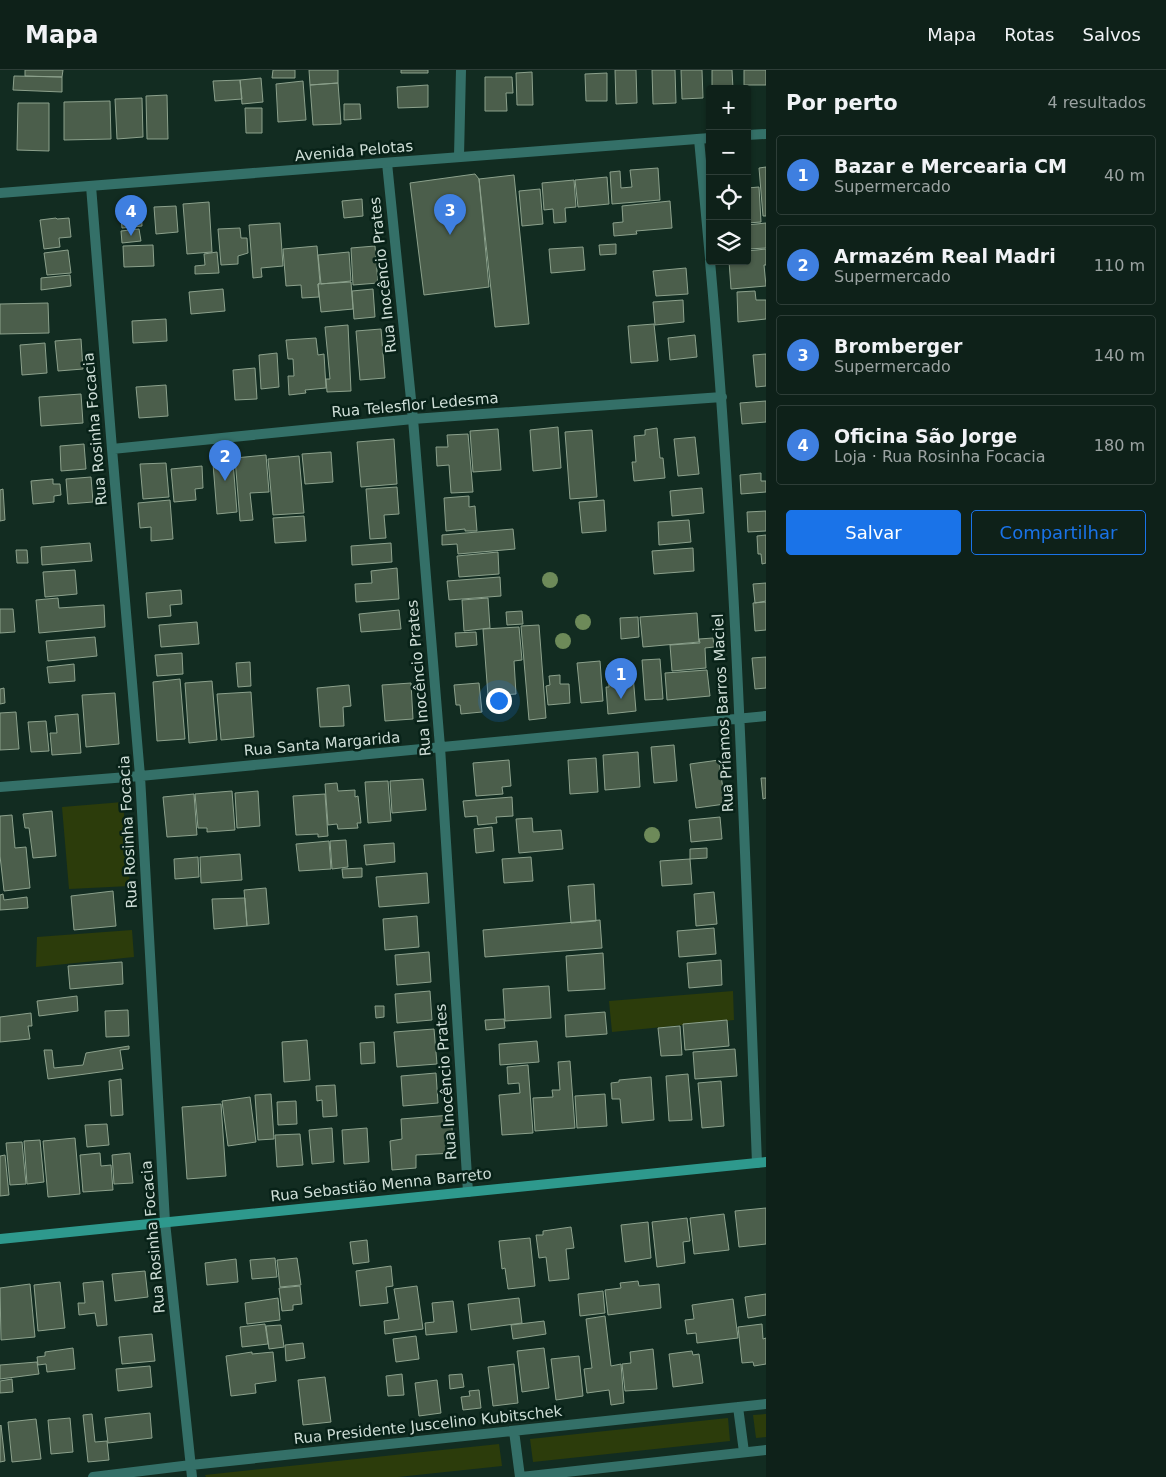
<!DOCTYPE html>
<html lang="pt">
<meta charset="utf-8">
<style>
:root{--surface:#0e2119;--page:#172922;--text:#f1f3f6;--muted:#9ba3a2;--line:#2e3e38;--accent:#1a73e8}
body{margin:0;font-family:"DejaVu Sans",sans-serif;background:var(--page);color:var(--text)}
.controls{position:absolute;right:15px;top:15px;display:grid;overflow:hidden;border-radius:5px;box-shadow:0 1px 4px #0004}
.controls button{width:45px;height:45px;display:grid;place-items:center;padding:0;border:0;border-bottom:1px solid var(--line);background:var(--surface);color:var(--text);font:25px sans-serif}
.you{position:absolute;left:498px;top:630px;width:18px;height:18px;margin:-12px;border:4px solid #fff;border-radius:50%;background:#1a73e8;box-shadow:0 0 0 8px #1a73e833}
.badge{display:grid;place-items:center;width:32px;height:32px;border-radius:50%;background:var(--accent);color:#fff;font-size:16px;font-weight:700}
.pin{position:absolute;translate:-50% -41px;filter:drop-shadow(0 1px 2px #0008)}
.pin::after{content:'';position:absolute;top:26px;width:18px;height:15px;background:inherit;clip-path:polygon(0 0,100% 0,50% 100%)}
.list{margin:0;padding:0;list-style:none}
h2{display:flex;justify-content:space-between;align-items:center;height:65px;margin:0;padding:0 20px;font-size:21px}
h2 small{font-size:16px;font-weight:400;color:var(--muted)}
.list li{display:grid;grid-template-columns:32px 1fr auto;gap:15px;align-items:center;box-sizing:border-box;height:80px;margin:0 10px 10px;padding:0 10px;border:1px solid var(--line);border-radius:5px}
.list b{display:block;font-size:19px;white-space:nowrap}
.list p{margin:0;font-size:16px;white-space:nowrap;color:var(--muted)}
.list em{font-size:16px;font-style:normal;color:var(--muted)}
.actions{display:flex;gap:10px;padding:15px 20px}
.actions a{flex:1;padding:11px 0;border:1px solid var(--accent);border-radius:5px;text-align:center;font-size:18px;color:var(--accent)}
.actions .main{background:var(--accent);color:#fff}
.icon{flex:none;width:28px;height:28px;fill:none;stroke:currentColor;stroke-width:2;stroke-linecap:round;stroke-linejoin:round}
.map{position:relative;flex:none;width:766px;height:1407px;overflow:hidden}
header{display:flex;align-items:center;gap:30px;box-sizing:border-box;height:70px;padding:0 25px;background:var(--surface);border-bottom:1px solid var(--line)}
header strong{font-size:24px}
nav{display:flex;gap:28px;margin-inline-start:auto;font-size:18px}
main{display:flex}
aside{flex:1;background:var(--surface)}
.map>svg:first-child{display:block}
.green{fill:#2c3c0b}
.building{fill:#4b5e4b;stroke:#8ca18c}
.lines{fill:none;stroke-linecap:round;stroke-linejoin:round}
.minor{stroke:#347068;stroke-width:10}
.tertiary{stroke:#347068;stroke-width:10}
.secondary{stroke:#2e998d;stroke-width:10}
.tree{fill:#6d8a59}
.labels{text-anchor:middle;dominant-baseline:central;stroke-width:5;stroke-linejoin:round;paint-order:stroke}
.street-label{font-size:15px;fill:#cfded7;stroke:#082218}
</style>
<header>
<strong>Mapa</strong>
<nav><a>Mapa</a><a>Rotas</a><a>Salvos</a></nav>
</header>
<main>
<div class="map">
<svg width="766" height="1407" viewBox="0 0 766 1407">
<rect width="100%" height="100%" fill="#122c21"/>
<path class="green" d="M123,732L130,816L69,819L62,737Z
M132,860L134,887L36,897L37,867Z
M733,921L734,950L612,962L609,931Z
M766,1344V1367L756,1368L753,1345Z
M728,1348L730,1371L533,1392L530,1369Z
M499,1374L502,1396L398,1407H206L205,1405Z"/>
<path class="building" d="M25,0H63L62,7L25,6Z
M273,0H295V8H272Z
M309,0H338V13L310,15Z
M401,0H428V3H401Z
M615,0H636L637,33L616,34Z
M652,0H675L676,33L653,34Z
M681,0H702L703,28L682,29Z
M712,0H732L733,19H712Z
M744,0H766V15H744Z
M532,2L533,35H517L516,3Z
M607,3V31H586L585,4Z
M14,6L62,7V22L13,20Z
M485,7H512L513,23H506L507,41H485Z
M261,8L263,32L242,34L240,10Z
M240,10L242,29L215,31L213,11Z
M303,11L306,50L278,52L276,14Z
M338,13L341,54L313,55L310,15Z
M428,15V37L398,38L397,17Z
M167,25L168,69H147L146,26Z
M142,28L143,67L117,69L115,29Z
M110,31L111,69L64,70V32Z
M18,33H49V81L17,80Z
M344,34H360L361,49L344,50Z
M245,38H262V63H246Z
M766,97V146H763L759,98Z
M658,98L660,130L612,134L610,102L620,101L621,118L632,117L630,100Z
M475,104L479,109L489,217L424,225L410,113Z
M514,105L529,254L495,257L479,109Z
M607,107L609,134L578,137L575,110Z
M574,110L576,137L565,138L566,152L554,153L553,139L544,140L542,113Z
M759,117L761,152L747,153V118Z
M540,119L543,154L522,156L519,121Z
M362,129L363,146L344,148L342,131Z
M670,131L672,158L636,161L637,164L614,166L613,153L623,152L622,136Z
M209,132L212,182L187,184L183,134Z
M141,136L142,156L122,158L120,137Z
M176,136L178,162L156,164L154,137Z
M56,148L57,149L69,148L71,167L59,168L60,177L44,179L40,150Z
M280,153L283,196L261,198L262,207L253,208L249,155Z
M766,153V178L748,179L747,155Z
M240,158L241,168H247L248,183L238,186V194L221,195L218,159Z
M139,159L141,171L122,173L121,161Z
M616,174V184L600,185L599,175Z
M153,175L154,196L124,197L123,176Z
M317,176L320,213L318,214L319,227L302,228L301,215L286,216L283,179Z
M375,176L378,213L353,215L351,178Z
M583,177L585,200L551,203L549,179Z
M766,179V195H764L766,216L731,219L729,191H747V181Z
M68,180L71,203L47,205L44,183Z
M217,182L219,203L195,204V196L205,195L204,184Z
M349,182L351,211L321,214L318,185Z
M686,198L688,224L656,226L653,201Z
M70,205L71,216L41,220V208Z
M351,212L353,239L321,242L318,214Z
M223,219L225,241L191,244L189,222Z
M373,219L375,247L354,249L352,221Z
M755,221L756,230H766V249L738,252L737,222Z
M683,230L684,252L655,255L653,232Z
M48,233L49,263L0,264V234Z
M166,249L167,271L133,273L132,251Z
M654,254L658,291L631,293L628,256Z
M348,255L351,321L327,322L326,309H330L325,257Z
M381,259L385,308L360,310L356,261Z
M695,265L697,287L670,290L668,268Z
M316,268L318,285L324,284L326,318L305,320L306,323L289,325L288,306H294L293,289H288L286,270Z
M81,269L83,299L58,301L55,271Z
M45,273L47,303L22,305L20,275Z
M277,283L279,317L261,319L259,285Z
M766,284V316L756,317L753,285Z
M255,298L257,329L235,330L233,300Z
M166,315L168,346L139,348L136,317Z
M81,324L83,353L41,356L39,327Z
M766,331V352L742,354L740,333Z
M558,357L561,398L533,401L530,360Z
M657,358L660,388H663L665,408L634,411L632,392H636L634,366L645,365V360Z
M498,359L501,400L473,402L470,361Z
M592,360L597,427L570,429L565,362Z
M468,364L473,422L451,423L449,395L437,396L436,377H448L447,365Z
M695,367L699,404L678,406L674,369Z
M394,369L397,414L361,417L357,372Z
M84,374L86,399L61,401L60,376Z
M232,379L237,442L217,444L212,381Z
M331,382L333,412L305,414L302,384Z
M266,385L269,422L250,423L253,450L240,451L235,388Z
M299,386L304,443L273,445L268,389Z
M166,393L169,427L143,429L140,394Z
M202,396L203,418L195,419L196,430L174,432L171,399Z
M761,403V411H766V422L741,424L740,405Z
M91,407L93,432L68,434L66,409Z
M53,409V414H60L61,425L54,426V432L33,434L31,411Z
M397,417L399,444L384,445L386,468L370,469L366,419Z
M702,418L704,443L672,446L670,421Z
M3,419L5,450L0,451V420Z
M469,426V437L475,436L477,461H465V459L446,461L444,428Z
M170,430L173,469L151,471V457L140,458L138,433Z
M604,430L606,461L582,463L579,432Z
M766,441V461L748,462L747,442Z
M304,446L306,471L275,473L273,448Z
M689,450L691,472L659,475L658,452Z
M513,459L515,479L458,484L457,474L442,475V465Z
M766,465V493L762,494L761,484H758L757,466Z
M90,473L92,491L42,495L41,477Z
M391,473L392,492L352,495L351,476Z
M693,478L694,501L654,504L652,481Z
M16,480H27L28,493H17Z
M498,482L499,504L459,507L457,486Z
M397,498L399,529L356,532L355,514L372,513L371,501Z
M75,500L77,524L45,527L43,502Z
M500,507L501,526L449,530L447,511Z
M766,513V531L755,533L753,514Z
M181,520L182,534L170,535L171,546L148,548L146,523Z
M58,528L59,538L104,535L105,557L39,563L36,530Z
M488,528L490,558L464,561L462,530Z
M766,532V560L755,561L753,533Z
M0,539H13L15,562L0,563Z
M399,540L401,559L361,562L359,544Z
M522,541L523,554L507,555L506,542Z
M697,543L699,572L643,577L640,547Z
M638,547L639,567L621,569L620,548Z
M197,552L199,574L161,577L159,555Z
M539,555L546,648L529,650L521,556Z
M519,557L522,590L514,591L516,624L488,626L483,559Z
M476,562L477,575L456,577L455,563Z
M95,567L97,586L48,591L46,571Z
M713,568L714,577L705,578L706,598L672,601L670,575L700,573L699,569Z
M182,583L183,604L157,606L155,585Z
M766,587V618L755,619L752,588Z
M660,589L663,629L645,630L642,590Z
M600,591L603,631L581,633L577,593Z
M250,592L251,616L238,617L236,593Z
M632,593L636,641L608,644L606,617H609L608,595Z
M74,594L75,611L49,613L47,597Z
M707,600L710,626L667,630L665,603Z
M560,605V614H569L570,633L548,635L546,616L550,615L549,606Z
M180,609L185,669L157,671L153,612Z
M212,611L217,670L189,673L185,613Z
M411,613L413,649L385,651L382,615Z
M479,613L482,642L461,644L460,635H456L454,615Z
M349,615L351,636L343,637L344,656L320,657L317,618Z
M4,618L5,633L0,634V619Z
M251,622L254,667L221,670L217,624Z
M115,623L119,674L86,677L82,625Z
M16,642L19,679L0,680V643Z
M78,644L81,683L52,685L50,663H57L55,646Z
M46,651L49,681L31,682L28,652Z
M674,675L677,711L654,713L651,677Z
M638,682L640,717L605,720L603,685Z
M596,688L598,722L570,724L568,690Z
M509,690L511,716L502,717L503,724L476,726L473,693Z
M719,690L725,734L696,738L690,694Z
M761,708H766V728L763,729Z
M423,709L426,740L392,743L390,711Z
M388,711L391,751L368,753L365,712Z
M337,713L338,721L355,720V727L358,726L361,753H357L358,758L338,759L337,754L328,755L325,714Z
M232,721L235,760L207,762V758H198L195,724Z
M258,721L260,756L237,758L235,723Z
M194,724L197,765L167,767L163,727Z
M325,724L328,766L318,767V764L296,765L293,726Z
M512,727L513,746L496,747L497,753L478,755L477,746L465,747L463,731Z
M52,741L56,786L33,788L29,758H25L23,744Z
M12,745L15,778L26,777L30,818L4,821L0,786V746Z
M720,747L722,769L691,772L689,750Z
M532,748L533,762L561,760L563,779L519,783L516,749Z
M492,757L494,781L476,783L474,759Z
M346,770L348,797L332,799L330,771Z
M329,771L331,799L299,801L296,774Z
M394,773L395,792L366,795L364,775Z
M707,778V788L690,789V779Z
M240,784L242,810L201,813L200,787Z
M198,787L199,807L175,809L174,789Z
M531,787L533,811L504,813L502,789Z
M690,789L692,814L662,816L660,791Z
M362,798V807L343,808L342,799Z
M427,803L429,833L379,837L376,807Z
M594,814L596,851L571,853L568,816Z
M266,818L269,854L247,856L244,820Z
M113,821L116,856L74,860L71,826Z
M714,822L717,854L696,856L694,824Z
M3,824L4,830L27,827L28,838L0,840V825Z
M245,828L247,856L214,859L212,829Z
M417,846L419,877L385,880L383,849Z
M600,850L602,878L485,887L483,860Z
M714,858L716,884L679,887L677,861Z
M429,882L431,912L397,915L395,885Z
M603,883L605,919L568,921L566,886Z
M721,890L722,915L689,918L687,893Z
M122,892L123,914L70,919L68,896Z
M549,916L551,948L505,951L503,919Z
M430,921L432,950L397,953L395,924Z
M77,926L78,941L39,946L37,931Z
M375,936H384V947L376,948Z
M128,940L129,966L106,967L105,941Z
M605,942L607,964L566,967L565,945Z
M31,943L32,956H28L30,969L0,972V947Z
M504,949L505,958L486,960L485,950Z
M727,950L729,976L685,980L683,954Z
M680,956L682,985L661,986L658,958Z
M434,959L437,994L397,997L394,962Z
M307,970L310,1010L284,1012L282,972Z
M537,971L539,992L500,995L499,974Z
M374,972L375,993L361,994L360,973Z
M129,976V979L120,980L123,999L48,1009L44,980H52L54,998L83,995L86,983Z
M735,979L737,1006L695,1009L693,982Z
M570,991L575,1058L535,1061L533,1028L553,1027L552,1020H560L558,992Z
M528,995L533,1063L502,1065L499,1025L520,1023L519,1013L508,1014L507,997Z
M436,1003L438,1033L403,1036L401,1006Z
M688,1004L692,1050L669,1051L666,1006Z
M651,1007L654,1050L622,1053L620,1029H612L611,1013L619,1012V1010Z
M121,1009L123,1045L111,1046L109,1011Z
M721,1011L724,1056L702,1058L698,1013Z
M335,1015L337,1046L323,1047L322,1030L317,1031L316,1016Z
M271,1024L274,1069L258,1070L255,1025Z
M605,1024L607,1056L577,1058L575,1026Z
M250,1027L256,1072L228,1076L222,1031Z
M296,1031L297,1054L278,1055L277,1032Z
M221,1034L226,1106L187,1109L182,1037Z
M451,1045L454,1083L416,1085V1098L392,1100L390,1071L402,1069L401,1049Z
M107,1054L109,1075L87,1077L85,1055Z
M332,1058L334,1092L312,1094L309,1060Z
M367,1058L369,1092L344,1094L342,1060Z
M300,1064L303,1095L277,1097L275,1065Z
M75,1068L80,1124L48,1127L43,1071Z
M40,1070L44,1112L27,1114L24,1071Z
M22,1072L26,1114L10,1115L6,1073Z
M100,1083L101,1096L111,1095L113,1120L83,1122L80,1085Z
M130,1083L133,1113L114,1114L112,1085Z
M5,1085L9,1125L0,1126V1086Z
M766,1138V1174L739,1177L735,1141Z
M724,1144L729,1180L694,1184L690,1148Z
M687,1148L690,1171L683,1172L685,1193L657,1197L652,1152Z
M648,1152L651,1188L625,1192L621,1155Z
M571,1157L574,1178L566,1179L569,1209L549,1211L546,1187L539,1188L536,1165H543V1161Z
M530,1168L535,1216L508,1219L505,1198L502,1199L499,1171Z
M367,1170L369,1192L353,1194L350,1172Z
M275,1188L277,1207L252,1209L250,1190Z
M297,1188L301,1215L280,1217L277,1190Z
M236,1189L238,1212L207,1215L205,1193Z
M391,1196L393,1216L386,1217L388,1233L360,1236L356,1201Z
M145,1201L148,1227L115,1231L112,1204Z
M103,1211L107,1255L97,1256L95,1243L79,1245L78,1233H85L83,1213Z
M638,1211L639,1216L659,1214L661,1238L608,1245L605,1220L621,1218L620,1213Z
M60,1212L65,1258L38,1261L34,1215Z
M30,1214L35,1267L1,1270L0,1218Z
M300,1216L302,1234L293,1235V1240L282,1241L279,1218Z
M417,1216L423,1259L385,1264L384,1251L399,1249L394,1219Z
M603,1221L605,1243L580,1246L578,1224Z
M766,1224V1245L748,1248L745,1227Z
M278,1228L280,1250L247,1254L245,1233Z
M519,1228L522,1253L471,1260L468,1234Z
M733,1229L738,1268L697,1273L696,1263L687,1264L685,1250L694,1249L692,1235Z
M453,1231L457,1262L426,1265L425,1253L434,1252L432,1233Z
M605,1246L611,1296L621,1294L624,1333L611,1335L609,1320L587,1323L584,1299L592,1298L586,1249Z
M544,1251L546,1264L513,1269L511,1255Z
M265,1254L268,1274L242,1277L240,1257Z
M762,1254L763,1269L766,1268V1294L754,1296L753,1292L742,1293L738,1257Z
M281,1255L284,1277L269,1279L266,1256Z
M152,1264L155,1291L122,1294L119,1267Z
M416,1266L419,1289L396,1292L393,1269Z
M303,1273L305,1288L286,1291L285,1275Z
M73,1278L75,1299L47,1302L46,1294L38,1295L37,1287L45,1286V1282Z
M544,1278L549,1318L522,1322L517,1281Z
M653,1279L657,1319L625,1321L622,1294L631,1293L630,1282Z
M692,1281L693,1285L699,1284L703,1313L673,1317L669,1284Z
M252,1282V1284L273,1282L276,1311L255,1314L256,1323L231,1326L226,1286Z
M579,1286L583,1326L556,1330L551,1289Z
M37,1292L39,1304L0,1309V1295Z
M514,1294L518,1333L493,1336L488,1297Z
M150,1296L152,1317L118,1321L116,1299Z
M402,1304L404,1325L388,1326L386,1306Z
M462,1304L464,1317L450,1319L449,1305Z
M325,1307L331,1352L303,1355L298,1310Z
M12,1309L13,1322L0,1323V1311Z
M437,1310L441,1343L419,1346L415,1313Z
M479,1320L481,1338L463,1340L461,1327L470,1326L469,1321Z
M150,1343L152,1368L108,1373L105,1348Z
M92,1344L95,1372L107,1371L109,1390L88,1392L83,1345Z
M70,1348L73,1382L51,1384L48,1350Z
M36,1349L41,1389L12,1392L8,1352Z
M1,1355L5,1391L0,1392V1356Z"/>
<g class="lines">
<path class="minor" d="M699,69L710,188
M459,86L461,0
M387,93L413,349L440,677L468,1122
M91,116L112,379L140,706L165,1152L192,1407
M710,191C737,491 745,793 757,1093
M112,379L413,349L722,327
M0,717L140,706L766,646
M738,1337L744,1382
M514,1361L520,1407
M93,1407L191,1395L766,1334
M521,1407L766,1380"/>
<path class="tertiary" d="M747,65L766,64
M0,123C237,105 473,85 710,68"/>
<path class="secondary" d="M0,1169L766,1092"/>
</g>
<g class="tree">
<circle cx="550" cy="510" r="8"/>
<circle cx="583" cy="552" r="8"/>
<circle cx="563" cy="571" r="8"/>
<circle cx="652" cy="765" r="8"/>
</g>
<g class="labels">
<g class="street-label">
<text transform="translate(354 81) rotate(-5)">Avenida Pelotas</text>
<text transform="translate(383 205) rotate(-96)">Rua Inocêncio Prates</text>
<text transform="translate(415 335) rotate(-5)">Rua Telesflor Ledesma</text>
<text transform="translate(95 359) rotate(-95)">Rua Rosinha Focacia</text>
<text transform="translate(419 608) rotate(-95)">Rua Inocêncio Prates</text>
<text transform="translate(723 643) rotate(-93)">Rua Príamos Barros Maciel</text>
<text transform="translate(322 674) rotate(-5)">Rua Santa Margarida</text>
<text transform="translate(128 762) rotate(-93)">Rua Rosinha Focacia</text>
<text transform="translate(446 1012) rotate(-94)">Rua Inocêncio Prates</text>
<text transform="translate(381 1115) rotate(-6)">Rua Sebastião Menna Barreto</text>
<text transform="translate(153 1167) rotate(-95)">Rua Rosinha Focacia</text>
<text transform="translate(428 1355) rotate(-6)">Rua Presidente Juscelino Kubitschek</text>
</g>
</g>
</svg>
<div class="controls">
<button>+</button>
<button>−</button>
<button><svg class="icon" aria-label="locate" viewBox="0 0 24 24"><circle cx="12" cy="12" r="6"/><path d="M12 2v4M12 18v4M2 12h4M18 12h4"/></svg></button>
<button><svg class="icon" aria-label="layers" viewBox="0 0 24 24"><path d="M12 4l9 5-9 5-9-5zM3 14l9 5 9-5"/></svg></button>
</div>
<div class="you"></div>
<div class="pin badge" style="left:621px;top:629px;background:#3f7fe0">1</div>
<div class="pin badge" style="left:225px;top:411px;background:#3f7fe0">2</div>
<div class="pin badge" style="left:450px;top:165px;background:#3f7fe0">3</div>
<div class="pin badge" style="left:131px;top:166px;background:#3f7fe0">4</div>
</div>
<aside>
<h2>Por perto<small>4 resultados</small></h2>
<ul class="list">
<li><span class="badge" style="background:#3f7fe0">1</span><div><b>Bazar e Mercearia CM</b><p>Supermercado</p></div><em>40 m</em></li>
<li><span class="badge" style="background:#3f7fe0">2</span><div><b>Armazém Real Madri</b><p>Supermercado</p></div><em>110 m</em></li>
<li><span class="badge" style="background:#3f7fe0">3</span><div><b>Bromberger</b><p>Supermercado</p></div><em>140 m</em></li>
<li><span class="badge" style="background:#3f7fe0">4</span><div><b>Oficina São Jorge</b><p>Loja · Rua Rosinha Focacia</p></div><em>180 m</em></li>
</ul>
<div class="actions"><a class="main">Salvar</a><a>Compartilhar</a></div>
</aside>
</main>
